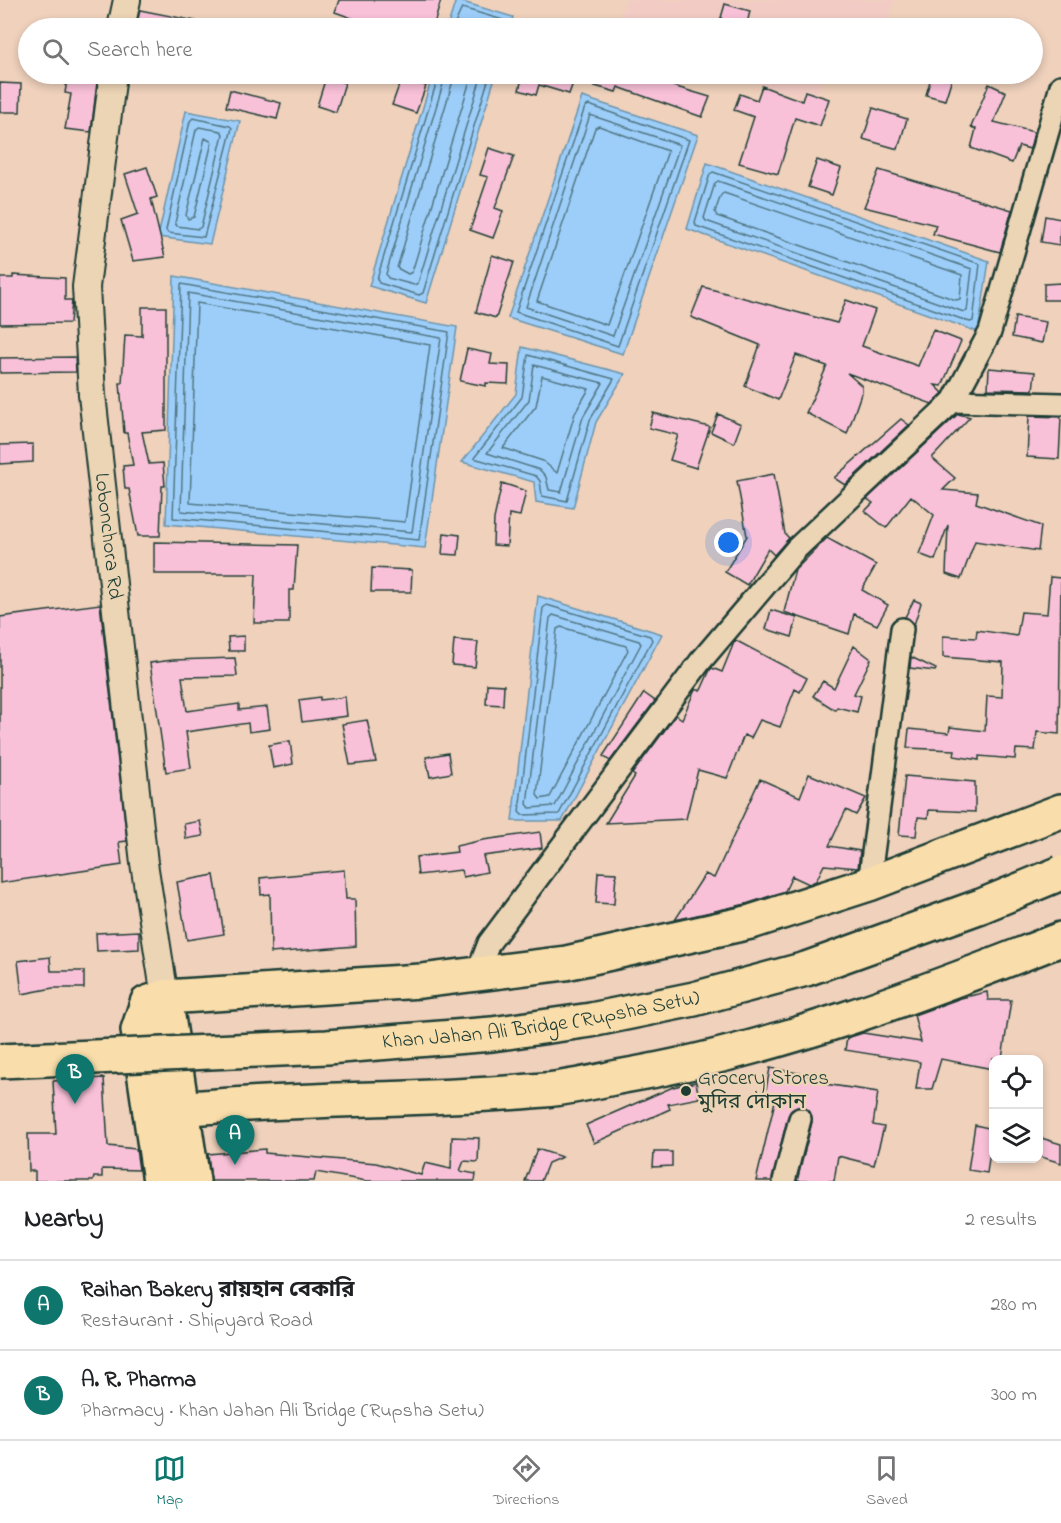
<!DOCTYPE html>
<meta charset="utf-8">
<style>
:root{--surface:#fff;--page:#f6f6f6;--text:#202124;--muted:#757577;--line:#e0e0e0;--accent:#0f766e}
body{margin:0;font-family:"Indie Flower","Noto Sans Bengali",sans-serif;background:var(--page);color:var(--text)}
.controls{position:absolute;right:18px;bottom:18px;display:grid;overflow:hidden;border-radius:12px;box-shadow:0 3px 9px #0003}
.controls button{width:54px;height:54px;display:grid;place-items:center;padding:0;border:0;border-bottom:2px solid var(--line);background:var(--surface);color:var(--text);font:30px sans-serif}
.you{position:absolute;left:729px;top:543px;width:21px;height:21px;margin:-15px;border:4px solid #fff;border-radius:50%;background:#1a73e8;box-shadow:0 0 0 9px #1a73e833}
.badge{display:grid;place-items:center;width:39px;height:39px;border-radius:50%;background:var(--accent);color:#fff;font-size:20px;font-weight:700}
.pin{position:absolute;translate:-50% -50px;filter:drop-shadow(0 2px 3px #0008)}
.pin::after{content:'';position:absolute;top:32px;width:21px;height:18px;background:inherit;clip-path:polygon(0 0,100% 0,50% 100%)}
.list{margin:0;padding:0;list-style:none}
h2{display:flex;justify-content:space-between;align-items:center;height:78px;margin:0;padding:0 24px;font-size:26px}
h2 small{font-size:20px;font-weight:400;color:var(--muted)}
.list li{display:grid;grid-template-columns:39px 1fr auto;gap:18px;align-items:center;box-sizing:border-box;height:90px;padding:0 24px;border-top:2px solid var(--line)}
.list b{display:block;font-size:22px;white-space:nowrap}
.list p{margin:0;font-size:20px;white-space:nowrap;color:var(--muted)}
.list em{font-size:20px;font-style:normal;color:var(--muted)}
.icon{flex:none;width:33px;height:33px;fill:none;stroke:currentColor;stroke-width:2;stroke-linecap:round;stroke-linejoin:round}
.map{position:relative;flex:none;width:1061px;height:1181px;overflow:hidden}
.search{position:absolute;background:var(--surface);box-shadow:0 3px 9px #0003;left:18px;right:18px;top:18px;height:66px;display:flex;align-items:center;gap:15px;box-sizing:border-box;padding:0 21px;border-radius:33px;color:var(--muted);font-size:22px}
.sheet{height:258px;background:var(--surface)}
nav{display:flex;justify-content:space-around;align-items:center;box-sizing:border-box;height:84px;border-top:2px solid var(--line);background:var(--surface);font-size:16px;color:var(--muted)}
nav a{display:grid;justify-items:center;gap:3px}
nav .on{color:var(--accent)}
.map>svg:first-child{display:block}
.built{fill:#f2ccc4}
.water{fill:#9dcefa;stroke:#6b94ab;stroke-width:1.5}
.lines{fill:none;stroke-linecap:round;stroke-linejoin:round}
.shore{stroke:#517783;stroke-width:1.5}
.building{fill:#f9c1d8;stroke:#1f3d34;stroke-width:1.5}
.minor-casing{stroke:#1f3d34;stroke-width:26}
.tertiary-casing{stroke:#1f3d34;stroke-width:30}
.primary-casing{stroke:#1f3d34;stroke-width:38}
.trunk-casing{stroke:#1f3d34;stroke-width:38}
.minor{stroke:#ecd5b5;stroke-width:21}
.tertiary{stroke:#ecd5b5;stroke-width:26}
.primary{stroke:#f9deab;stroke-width:33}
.trunk{stroke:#f9deab;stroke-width:33}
.trunk-bridge-casing{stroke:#1f3d34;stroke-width:38;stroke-linecap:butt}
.trunk-bridge{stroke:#f9deab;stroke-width:33}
.poi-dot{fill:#1f3d34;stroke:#ecd5b5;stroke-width:2}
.labels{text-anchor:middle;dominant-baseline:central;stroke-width:4.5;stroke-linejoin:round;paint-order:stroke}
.street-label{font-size:21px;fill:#1f3d34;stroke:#ecd5b5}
.poi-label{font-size:21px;fill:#1f3d34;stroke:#ecd5b5;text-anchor:start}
</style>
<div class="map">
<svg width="1061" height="1181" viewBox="0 0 1061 1181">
<rect width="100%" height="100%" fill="#efd1bc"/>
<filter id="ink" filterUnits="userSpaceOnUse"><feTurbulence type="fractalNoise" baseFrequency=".0167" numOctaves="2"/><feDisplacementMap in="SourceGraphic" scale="12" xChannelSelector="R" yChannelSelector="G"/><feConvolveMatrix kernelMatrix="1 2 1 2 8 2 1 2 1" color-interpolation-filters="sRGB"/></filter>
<g filter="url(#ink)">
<path class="built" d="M626,0H895L885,28H616Z
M730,74H824L814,102Z"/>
<path class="water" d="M456,0L513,17L510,28H447Z
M433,74H496L426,303L369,286Z
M582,97L698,135L623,354L508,318Z
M186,111L240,121L210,244L158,237Z
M707,163L989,261L978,332L687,229Z
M174,276L457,327L425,548L166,524Z
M522,347L625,374L596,422L573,508L536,502L534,482L462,462L516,394Z
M538,596L662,634L562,821H512Z"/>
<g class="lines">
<path class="shore" d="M453,28L462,8L503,20L504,28
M439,74L377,279L379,283L419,295L423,293L490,74
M446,74L386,274L388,278L414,285L418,283L482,74
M455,74L397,268L408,274L412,272L472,74
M589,105L689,140L618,346L516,312L585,107Z
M590,115L680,145L613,336L526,307Z
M193,118L230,126L232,128L204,237L168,233L166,230L190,121Z
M599,126L668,151L607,325L537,301L595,128Z
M199,127L221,131L223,134L201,227L198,229L177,226L175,223L196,130Z
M205,138L212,142L194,217L188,219L186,215Z
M713,172L980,264L973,321L970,322L696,226L695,222L710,174Z
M718,181L972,269L967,311L964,312L706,221L704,218L715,183Z
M724,193L962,275L960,299L956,300L717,216L715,212L721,195Z
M181,284L449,332L419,540L173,518Z
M188,293L441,338L412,532L181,511Z
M197,303L430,345L405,522L190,503Z
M528,355L614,379L590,420L567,501L542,496L540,481L536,476L474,458L522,397Z
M534,365L603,383L583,417L561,492L549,490L546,477L540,470L487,453L529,400Z
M542,376L589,389L575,413L557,473L543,461L503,448L536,406Z
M547,605L650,636L652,640L559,814L522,815L519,812L543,608Z
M553,615L639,641L641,644L555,806L530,808L527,804L550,618Z
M561,627L626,646L628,650L550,797L540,799L537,795L557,629Z"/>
</g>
<path class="building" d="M339,0H441L433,28H379L335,12Z
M725,4L750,11L746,28H718Z
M140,10L196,21V28H136Z
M68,74H98L91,132L65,129L71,94L65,93Z
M515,74H654L675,80L673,86L710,97L702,117L618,87L616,92L574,80L569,94L539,85L536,95L519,90L522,79L514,77Z
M932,74L952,78L945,100L926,95Z
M326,77L345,83L336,112L317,106Z
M402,77L426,86L416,113L392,105Z
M0,83L21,84L20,112H0Z
M989,84L1006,92L994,122L1034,132L1030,149L1019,146L1012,163L971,148L976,129L971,127Z
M762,86L802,101L805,91L829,99L820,126L795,118L778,174L739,163L754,117L734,110L740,94L757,100Z
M230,90L281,103L277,119L226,107Z
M873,108L907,119L898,149L863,139Z
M489,148L514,156L495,208L503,211L493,238L470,230L488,177L480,175Z
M817,160L841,168L832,195L808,187Z
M147,167L157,197L151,199L165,257L133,261L121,220L138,214L125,174Z
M879,170L1012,210L1000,252L933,234L936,225L864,207Z
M1045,216L1061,219L1059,245L1041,242Z
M492,255L514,262L496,318L476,312Z
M13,275L65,278V300H72L70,323L0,324V278H13Z
M1061,283V300H1044V284Z
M703,287L837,323L846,300L875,310L862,346L918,366L933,330L961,341L942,386L935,385L943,393L932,404L847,373L862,386V391L847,434L806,413L827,366L796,355L778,400L745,386L760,345L691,317Z
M142,307H166V430L142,432L149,464L163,463L165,486H162L160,536H138L129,489H125L123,466L133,465L127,433H124L120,383H122L125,335L142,336Z
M1015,317L1046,322L1042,343L1012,337Z
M467,349L492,354L490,364L509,365L508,384L486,383V386L460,381Z
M75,357L76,372L0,373V358Z
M989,368L1035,372L1033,390L988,389Z
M653,413L710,427L696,468L670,460L678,435L649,428Z
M718,414L741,424L734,443L711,432Z
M958,414L970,417L932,458L955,478L943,490L978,493L976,503L1041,526L1038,551L975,541L961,579L946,574L948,525L935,560L919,554L934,515L911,496L886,528L865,511L873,503L867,499Z
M1029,416L1061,417L1059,459L1027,457Z
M901,419L909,425L845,485L834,478Z
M33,444V462L0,464V445Z
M774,474L785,534L789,538L774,555L768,549L747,585L725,572L747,536L737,481Z
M502,483L526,491L520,516L509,514L507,546L493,545L494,519Z
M444,533L460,535L458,555L442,554Z
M827,538L876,565L862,590L888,605L877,625L854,614L849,634L784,612L795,570Z
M154,542L297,545L294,590H289V623H254L256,574H154Z
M372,568L412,570L411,592H371Z
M1050,577L1061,578L1059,734L1037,732L1035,750L1016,749L1015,759L979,756V760L954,756L955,750L907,748L909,729L949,733L950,727L985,731L987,696L1002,697L1003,662L943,657V636L976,638L977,630L1017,636L1021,612L1047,614Z
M914,600L921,603L914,625L905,617Z
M100,604L127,841L119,842L122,865L0,883V617Z
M771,610L797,618L792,637L766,629Z
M244,636V651H229L228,637Z
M454,640L478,642L475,667L452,665Z
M735,640L807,678L800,692L795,689L780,727L760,720L751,738L744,735L727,778L698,770L686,819L606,823L635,776L632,774L676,715L682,719L695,690H701L710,670L712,668L722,672Z
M854,646L871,659L854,694L861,696L857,712L837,707L835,710L813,696L823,681L834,688Z
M911,657L936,669L935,671L910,668Z
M235,658L237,676L182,677L187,711L239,704V710L267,707L270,729L249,732L248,723L186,732L191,768L166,772L150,663L173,660Z
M487,684L504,685L503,705L486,704Z
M644,693L655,701L610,761L603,756Z
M320,697V700L345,697L347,716L302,722L299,700Z
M367,720L376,762L350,765L342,724Z
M290,741L293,764L273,768L269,745Z
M448,753L451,773L430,777L426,757Z
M809,774L866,798L856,815L846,810L829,846L860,851L858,868L824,865L816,881L809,884L792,876L785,891L746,904L675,920L705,874L714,878L760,779L800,797Z
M905,776L975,782V812L929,810L928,818L918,817L916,836L899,835Z
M200,821L203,836L186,839L184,824Z
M540,832L542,848L483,856L487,872L463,877L461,870L418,875L416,857L457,852L456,846L483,840Z
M344,870L346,899H355L356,946L271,953L270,894L261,895L260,878Z
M598,872L616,873L614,904L596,903Z
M214,875L224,934L187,940L177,882Z
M139,931V949L97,951L96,933Z
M50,957L51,971H84V988H53L22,994L18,961Z
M987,992L988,1000H1011L1002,1059H993V1069L941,1059L932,1089H916L920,1062L845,1050L847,1038L863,1033L921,1042L914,1015L961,998Z
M770,1068L826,1078L825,1084L878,1092L873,1125L884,1127L874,1165L838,1156L834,1181H797L812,1122L809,1110L797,1107L788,1116L772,1181H756L776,1097L765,1095Z
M104,1078L108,1146L136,1149L139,1170L102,1169V1177H94L93,1181H35V1171H29L28,1134H56L53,1081Z
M696,1082L699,1098L668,1104L670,1109L594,1143L586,1125L673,1087Z
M975,1125L993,1129L987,1173L968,1170Z
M452,1137L479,1138L478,1162L464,1161L460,1171L476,1174L475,1181H367L316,1172L314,1181H211L208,1154L265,1149V1153L376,1163L421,1175L425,1163L451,1169Z
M1038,1137L1061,1144V1163L1038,1156Z
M537,1149L562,1157L548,1163L541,1181H525Z
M654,1152H672V1166L653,1167Z"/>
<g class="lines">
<g class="minor-casing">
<path id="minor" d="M953,401L1061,404
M869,884L902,629
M477,974L489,943L700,662L796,549L953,401L990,332L1061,86
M784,1181L800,1119"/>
</g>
<g class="tertiary-casing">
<g id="tertiary">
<path d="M121,28L127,0"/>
<path id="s1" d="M113,74L86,287L92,395L144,863L165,997"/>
</g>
</g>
<g class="primary-casing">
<path id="primary" d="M160,1181L138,1030L147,1003L165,997L193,1181"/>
</g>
<g class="trunk-casing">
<path id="trunk" d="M165,997L421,981L566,963L751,922L869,884L1061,811
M150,1112C281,1097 413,1102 544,1090C569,1088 594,1082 618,1077C772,1051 916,996 1061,939"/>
</g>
<use href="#minor" class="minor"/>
<use href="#tertiary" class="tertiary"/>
<use href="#primary" class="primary"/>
<use href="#trunk" class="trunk"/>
<g class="trunk-bridge-casing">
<g id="trunk-bridge">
<path id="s2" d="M0,1061L327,1047L492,1034L591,1020L694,999L806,969L981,906L1061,873"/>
</g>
</g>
<use href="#trunk-bridge" class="trunk-bridge"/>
</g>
</g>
<circle class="poi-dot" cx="686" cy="1091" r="6"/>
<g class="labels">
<g class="street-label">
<text stroke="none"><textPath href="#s1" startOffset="465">Lobonchora Rd</textPath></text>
<text stroke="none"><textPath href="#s2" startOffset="543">Khan Jahan Ali Bridge (Rupsha Setu)</textPath></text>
</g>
<g class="poi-label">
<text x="698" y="1079">Grocery Stores<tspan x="698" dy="24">মুদির দোকান</tspan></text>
</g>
</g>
</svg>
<div class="controls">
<button><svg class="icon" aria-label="locate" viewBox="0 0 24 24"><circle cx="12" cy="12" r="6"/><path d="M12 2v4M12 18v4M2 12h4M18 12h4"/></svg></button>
<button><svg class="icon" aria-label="layers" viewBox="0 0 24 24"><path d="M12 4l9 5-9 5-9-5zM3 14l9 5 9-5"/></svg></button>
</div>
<div class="you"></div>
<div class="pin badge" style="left:235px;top:1165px">A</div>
<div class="pin badge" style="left:75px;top:1104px">B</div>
<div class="search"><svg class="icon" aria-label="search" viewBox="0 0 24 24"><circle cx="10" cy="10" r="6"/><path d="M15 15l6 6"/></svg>Search here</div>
</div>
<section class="sheet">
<h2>Nearby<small>2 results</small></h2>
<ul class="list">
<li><span class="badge">A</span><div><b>Raihan Bakery রায়হান বেকারি</b><p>Restaurant · Shipyard Road</p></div><em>280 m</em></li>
<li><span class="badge">B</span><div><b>A. R. Pharma</b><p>Pharmacy · Khan Jahan Ali Bridge (Rupsha Setu)</p></div><em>300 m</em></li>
</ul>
</section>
<nav>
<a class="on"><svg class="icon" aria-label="map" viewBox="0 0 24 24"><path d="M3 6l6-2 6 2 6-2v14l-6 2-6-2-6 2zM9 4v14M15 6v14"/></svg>Map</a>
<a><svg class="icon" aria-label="directions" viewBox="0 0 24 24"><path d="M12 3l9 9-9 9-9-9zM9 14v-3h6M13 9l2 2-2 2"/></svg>Directions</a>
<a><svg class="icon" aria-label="saved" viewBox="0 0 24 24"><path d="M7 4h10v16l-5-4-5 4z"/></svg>Saved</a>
</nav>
